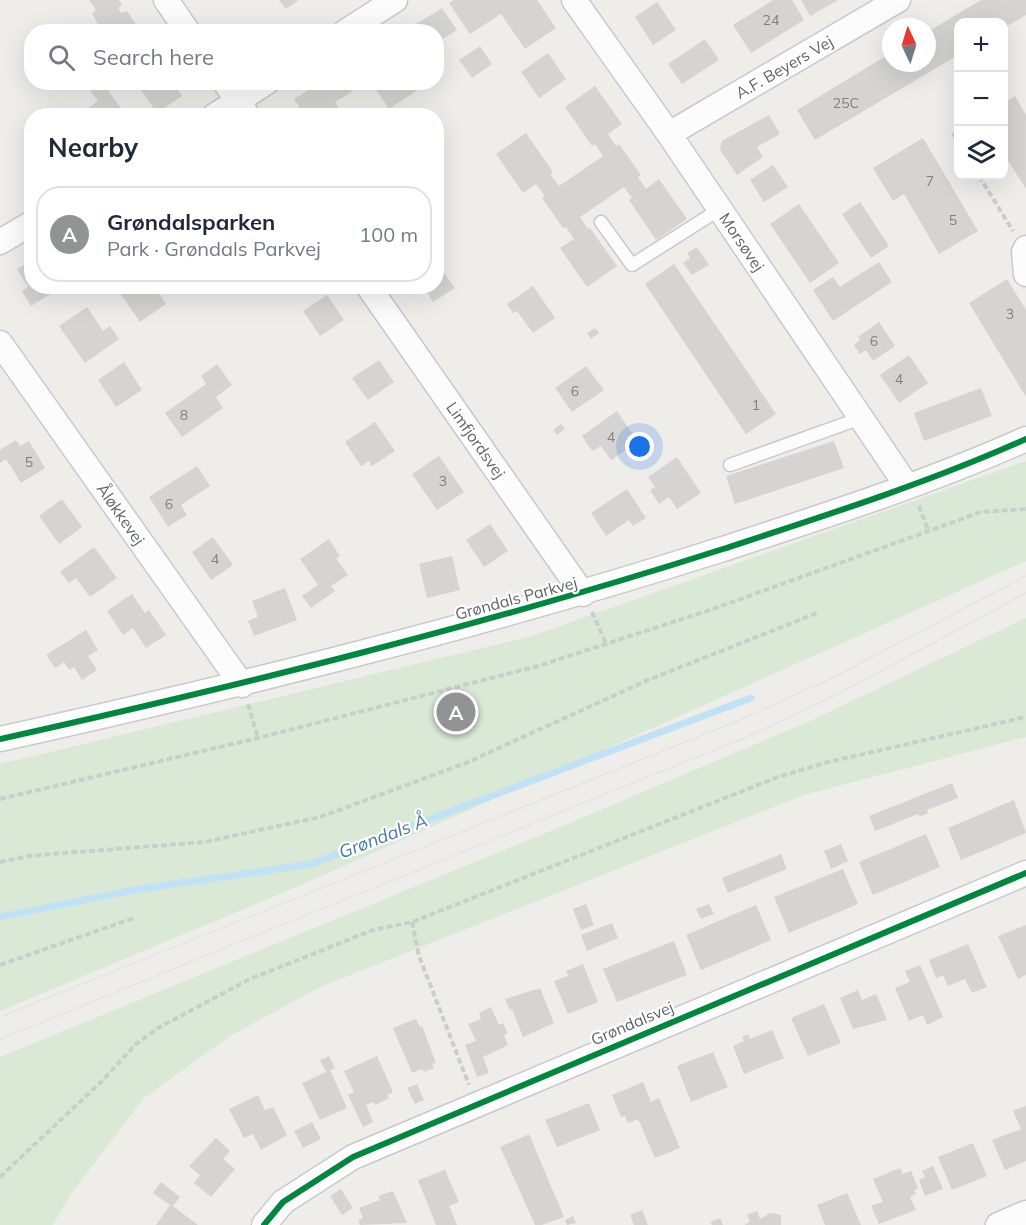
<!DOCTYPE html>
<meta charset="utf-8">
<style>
:root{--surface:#fff;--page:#f6f6f7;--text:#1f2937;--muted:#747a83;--line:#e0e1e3;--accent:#919395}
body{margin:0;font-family:Mulish,sans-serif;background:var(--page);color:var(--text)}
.controls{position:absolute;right:18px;top:18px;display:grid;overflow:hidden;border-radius:12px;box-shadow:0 6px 24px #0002}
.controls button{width:54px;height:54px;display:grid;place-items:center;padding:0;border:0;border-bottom:2px solid var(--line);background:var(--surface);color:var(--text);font:30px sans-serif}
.compass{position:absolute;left:882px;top:18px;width:54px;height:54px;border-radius:50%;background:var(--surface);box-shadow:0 6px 24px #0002;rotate:356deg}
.you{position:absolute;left:640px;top:447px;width:21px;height:21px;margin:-15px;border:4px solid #fff;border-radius:50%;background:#1a73e8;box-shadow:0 0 0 9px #1a73e833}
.badge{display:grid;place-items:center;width:39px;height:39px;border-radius:50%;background:var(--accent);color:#fff;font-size:20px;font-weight:700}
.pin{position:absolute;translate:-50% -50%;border:3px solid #fff;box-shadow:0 2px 6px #0006}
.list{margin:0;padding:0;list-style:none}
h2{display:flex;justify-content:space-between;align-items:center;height:78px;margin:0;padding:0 24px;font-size:26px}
h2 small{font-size:20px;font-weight:400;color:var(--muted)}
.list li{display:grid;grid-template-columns:39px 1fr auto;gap:18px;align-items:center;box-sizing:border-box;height:96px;margin:0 12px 12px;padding:0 12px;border:2px solid var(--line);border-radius:24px}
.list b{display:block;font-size:22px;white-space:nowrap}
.list p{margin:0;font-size:20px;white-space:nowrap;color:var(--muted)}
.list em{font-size:20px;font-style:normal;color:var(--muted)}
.icon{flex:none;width:33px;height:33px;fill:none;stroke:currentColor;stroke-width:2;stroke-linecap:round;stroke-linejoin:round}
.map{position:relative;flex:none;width:1026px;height:1225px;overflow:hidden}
.search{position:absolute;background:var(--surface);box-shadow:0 6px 24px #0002;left:24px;top:24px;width:420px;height:66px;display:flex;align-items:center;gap:15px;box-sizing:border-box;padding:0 21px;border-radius:24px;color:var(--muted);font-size:22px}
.panel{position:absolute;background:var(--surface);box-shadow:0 6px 24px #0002;left:24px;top:108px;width:420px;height:186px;border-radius:24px}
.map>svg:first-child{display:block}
.green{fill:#d9e9d6}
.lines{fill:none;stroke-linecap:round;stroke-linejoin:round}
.stream{stroke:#c1e2f4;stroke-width:7}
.building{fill:#d5d4d3}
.service-casing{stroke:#c9c9c9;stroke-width:15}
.minor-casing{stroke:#c9c9c9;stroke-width:27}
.path{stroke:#cacecc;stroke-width:4;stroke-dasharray:6 3;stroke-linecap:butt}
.service{stroke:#fcfcfc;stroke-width:12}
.minor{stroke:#fcfcfc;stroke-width:24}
.tram{stroke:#e3e4e3;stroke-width:1.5}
.cycleway-casing{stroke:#fff;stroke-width:10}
.cycleway{stroke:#00873e;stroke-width:6}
.labels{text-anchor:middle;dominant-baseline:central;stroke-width:4.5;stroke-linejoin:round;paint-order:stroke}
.number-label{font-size:14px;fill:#7e8083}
.street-label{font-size:16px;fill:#5f6367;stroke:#fff}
.water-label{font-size:18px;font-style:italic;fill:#4779a3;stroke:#fff}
</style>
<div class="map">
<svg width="1026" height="1225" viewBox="0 0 1026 1225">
<rect width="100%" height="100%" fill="#eeedea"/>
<path class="green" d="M1026,461V561L299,886L0,1011V764L532,636Z
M1026,618V737L804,795L320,987L230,1036L144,1098L70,1195L53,1225H0V1057L560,827L810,721Z"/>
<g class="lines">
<path class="stream" d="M0,917L134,890L311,864L751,698"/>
</g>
<path class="building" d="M89,0H119L122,5L118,8L121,13L127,11L141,32H102L92,13L96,10Z
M279,0H299L286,9Z
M454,0H537L556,28L525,49L501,14L470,34L449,3Z
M773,0H792L804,20L751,53L733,25Z
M801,0H838L810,16Z
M981,0H1026V15L1004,28V22H958V55L815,140L797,110L891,53V63H927V32Z
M657,2L676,30L653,45L635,17Z
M442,8L457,30L436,43V32H410L408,29Z
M705,39L719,60L682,84L668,64Z
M480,46L492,64L472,78L459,60Z
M548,53L566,79L539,98L521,72Z
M98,82H102L125,114L69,116L76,111L79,115L98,101L90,91L99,85Z
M143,82H173L182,96L157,113L138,86Z
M321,82L324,85L329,82H346L352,92L335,102L340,111L333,116H305L294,99Z
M371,82H415L419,89L389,109Z
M595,86L622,124L608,134L616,146L619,144L641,175L638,177L646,189L659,179L687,219L656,240L629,200L632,198L624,187L580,217L588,229L590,228L617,266L587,287L560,248L574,239L566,227L563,228L542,198L545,196L536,184L523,193L496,154L526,133L553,172L550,174L559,186L603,156L595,144L592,146L565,107Z
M1015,96L1026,115V189L1004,154V103Z
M769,115L780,134L757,147L763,157L737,175L720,150L722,141Z
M923,138L978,231L939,254L904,194L893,201L873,168Z
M773,165L788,187L764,202L750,180Z
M860,202L889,246L871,258L842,214Z
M799,204L839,263L810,283L770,224Z
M697,247L709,265L692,275L683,263L690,258L687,253Z
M32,260V286H64L31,306L22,291L28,287L17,269Z
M436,261L455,288L433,302L423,286H436Z
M879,262L892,282L833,321L813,290L833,277L840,287Z
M674,264L776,414L746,434L645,284Z
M1007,279L1026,310V397L969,303Z
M115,286H154L166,304L140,322Z
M533,286L555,318L533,333L517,311L513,313L507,304Z
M327,295L344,320L320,336L303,311Z
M87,307L103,331L110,326L119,339L85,363L59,326Z
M879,322L895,346L873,361L866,350L860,354L854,345L860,340L858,337Z
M595,328L599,333L591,339L587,333Z
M909,355L928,383L899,403L880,375Z
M379,360L394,382L368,400L352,378Z
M124,362L142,390L116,407L98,380Z
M217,364L232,385L216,397L223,408L182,437L165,413L206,384L201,376Z
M586,366L604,390L572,412L555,388Z
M981,388L992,416L924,441L914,413Z
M617,411L638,442L611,460L601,446L592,451L582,436Z
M375,422L395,451L372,466L369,461L361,466L345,442Z
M561,424L565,429L557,435L553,430Z
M16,440L20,446L29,441L45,468L21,483L6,459L0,463V450Z
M834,441L844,468L735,504L726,476Z
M439,456L464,492L437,510L412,474Z
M677,457L701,493L677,509L669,497L659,504L650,490L655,487L648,477Z
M197,466L210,486L181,505L187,515L168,527L149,497Z
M627,489L646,518L633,526L629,520L606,536L591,513Z
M62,499L82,527L59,544L39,516Z
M490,524L508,551L484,567L466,540Z
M213,537L233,565L211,580L192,552Z
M329,539L340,556L336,558L348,575L331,586L335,591L311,608L302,596L318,585L300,559Z
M94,547L117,578L90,597L76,578L69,583L60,572Z
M452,556L460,590L427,598L419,564Z
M285,588L297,620L254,636L248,621L258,617L252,601Z
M132,594L145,613L149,610L166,635L146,648L133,628L123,635L107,611Z
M86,630L98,650L88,656L97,670L82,680L74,667L69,670L64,662L55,668L46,655Z
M952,783L958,798L927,810L928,813L920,817L918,814L875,831L869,816Z
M1014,800L1026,833L961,860L948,828Z
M926,834L940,867L873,895L859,862Z
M841,844L848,861L831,869L824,851Z
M781,854L787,869L728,893L722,878Z
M843,869L858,904L789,933L774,897Z
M586,904L594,925L581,930L573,909Z
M709,904L714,914L701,919L696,909Z
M756,905L771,940L701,970L686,935Z
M612,923L618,938L587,951L581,935Z
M1026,925V975L1018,979L998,936Z
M674,941L687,975L617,1002L603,969Z
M968,944L987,987L972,993L965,979L948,986L943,975L936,978L929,960Z
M583,964L598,1002L568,1014L554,981L568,976L566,971Z
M920,965L943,1017L927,1025L923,1015L909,1021L895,988L910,982L905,971Z
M540,988L554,1023L523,1037L512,1009L510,1010L505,999Z
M858,990L862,1000L876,994L887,1020L853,1029L840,998Z
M824,1004L841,1043L808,1056L791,1018Z
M491,1007L499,1025L503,1023L508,1033L504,1035L508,1045L483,1057L489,1073L477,1077L465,1045L476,1041L468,1024L481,1019L479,1013Z
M416,1019L420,1027L422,1026L436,1063L432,1064L434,1068L424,1072L422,1069L412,1073L393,1028Z
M772,1030L784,1058L744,1074L733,1046L744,1041L742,1037L748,1034L750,1039Z
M713,1052L728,1087L691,1102L677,1066Z
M329,1056L335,1068L330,1070L347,1108L320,1120L302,1083L326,1072L320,1060Z
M377,1056L393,1092L387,1095L389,1098L375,1105L373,1102L366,1105L373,1122L363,1127L348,1095L354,1092L344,1071Z
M643,1082L651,1102L659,1098L680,1148L655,1158L638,1119L628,1123L625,1116L621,1117L612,1095Z
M417,1084L424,1100L415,1104L407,1088Z
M258,1095L265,1110L273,1107L287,1135L261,1150L253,1134L244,1138L229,1109Z
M589,1103L600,1130L557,1147L545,1120Z
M1026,1106V1161L1005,1170L992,1140L1021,1129L1013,1111Z
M312,1122L321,1139L303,1148L294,1131Z
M529,1134L564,1217L542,1225H535L500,1147Z
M216,1138L230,1151L223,1159L235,1169L211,1197L194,1183L200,1175L189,1166Z
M973,1143L987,1176L952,1190L938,1157Z
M933,1166L943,1189L925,1196L919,1180L925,1177L922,1171Z
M900,1168L903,1174L911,1171L918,1188L914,1190L916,1194L910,1197L916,1210L879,1224L871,1206L883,1202L873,1179Z
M445,1170L459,1202L449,1206L457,1225H436L418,1180Z
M161,1182L180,1197L173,1206L198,1225H156L170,1205L153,1193Z
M341,1189L353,1208L342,1215L330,1196Z
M393,1191L407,1223L360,1225L358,1220L363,1218L359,1208L380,1200L378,1196Z
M847,1193L861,1225H825L817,1205Z
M642,1210L648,1225H634L630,1215Z
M757,1211L760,1219L770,1213L781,1215V1225H744L750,1222L747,1215Z
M573,1216L576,1223L567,1225L565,1220Z
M720,1218L723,1225H712L710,1222Z"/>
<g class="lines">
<g class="service-casing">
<path id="service" d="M601,222L632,265L720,209
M730,465L861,418"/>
</g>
<g class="minor-casing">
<path id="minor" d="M166,0L188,32
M574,0L669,134L907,486
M345,32L395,0
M225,82L248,116
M214,116L267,82
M669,134L898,0
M0,242L32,223
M1026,248L1024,252L1026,274
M368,286L583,594
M0,343L242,685
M0,739C243,685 485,625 723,549C824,516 928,483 1026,439
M264,1225L283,1202L353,1157L1026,873
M998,1225L1026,1213"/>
</g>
<path class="path" d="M953,133L958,141
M979,176L1013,231
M919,506L928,530
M592,612L606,644
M248,704L258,738
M0,799L258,738L538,666L710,610L981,512L1026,509
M0,862L28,856L204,842L320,817L466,763L648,680L817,613
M412,922L419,956L469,1085
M0,965L133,918
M0,1177L102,1081L136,1044L158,1028L250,979L373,930L412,922L778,777L824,763L1026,717"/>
<use href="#service" class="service"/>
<use href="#minor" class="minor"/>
<path class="tram" d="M0,1017L740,720L832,678L1026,576
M0,1039L749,736L840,693L1026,593"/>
<g class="cycleway-casing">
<path id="cycleway" d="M0,739C243,685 485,625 723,549C824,516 928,483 1026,439
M264,1225L283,1202L353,1157L1026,873"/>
</g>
<use href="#cycleway" class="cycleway"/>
</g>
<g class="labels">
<g class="number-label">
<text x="771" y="20">24</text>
<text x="846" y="103">25C</text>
<text x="930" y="181">7</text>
<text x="953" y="220">5</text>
<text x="1010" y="314">3</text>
<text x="874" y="341">6</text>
<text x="899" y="379">4</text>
<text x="575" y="391">6</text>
<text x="756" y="405">1</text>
<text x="184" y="415">8</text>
<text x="611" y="437">4</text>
<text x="29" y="462">5</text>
<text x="443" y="481">3</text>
<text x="169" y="504">6</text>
<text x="215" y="559">4</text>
</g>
<g class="street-label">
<text transform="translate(784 67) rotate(-30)">A.F. Beyers Vej</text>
<text transform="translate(742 242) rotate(56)">Morsøvej</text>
<text transform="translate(476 440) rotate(55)">Limfjordsvej</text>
<text transform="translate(121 514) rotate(55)">Åløkkevej</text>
<text transform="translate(516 598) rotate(-15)">Grøndals Parkvej</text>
<text transform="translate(632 1023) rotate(-23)">Grøndalsvej</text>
</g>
<g class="water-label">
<text transform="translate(383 836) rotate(-21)">Grøndals Å</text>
</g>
</g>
</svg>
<div class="controls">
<button>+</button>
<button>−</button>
<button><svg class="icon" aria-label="layers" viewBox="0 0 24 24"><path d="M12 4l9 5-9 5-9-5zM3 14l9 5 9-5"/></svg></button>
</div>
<svg class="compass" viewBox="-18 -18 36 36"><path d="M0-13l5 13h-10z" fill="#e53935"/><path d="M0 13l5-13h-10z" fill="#747a83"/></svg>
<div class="you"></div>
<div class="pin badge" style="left:456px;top:712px">A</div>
<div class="search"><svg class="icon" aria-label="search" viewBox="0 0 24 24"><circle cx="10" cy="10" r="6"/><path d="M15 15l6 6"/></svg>Search here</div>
<section class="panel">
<h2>Nearby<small></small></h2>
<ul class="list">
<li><span class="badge">A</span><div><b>Grøndalsparken</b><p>Park · Grøndals Parkvej</p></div><em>100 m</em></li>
</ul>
</section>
</div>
